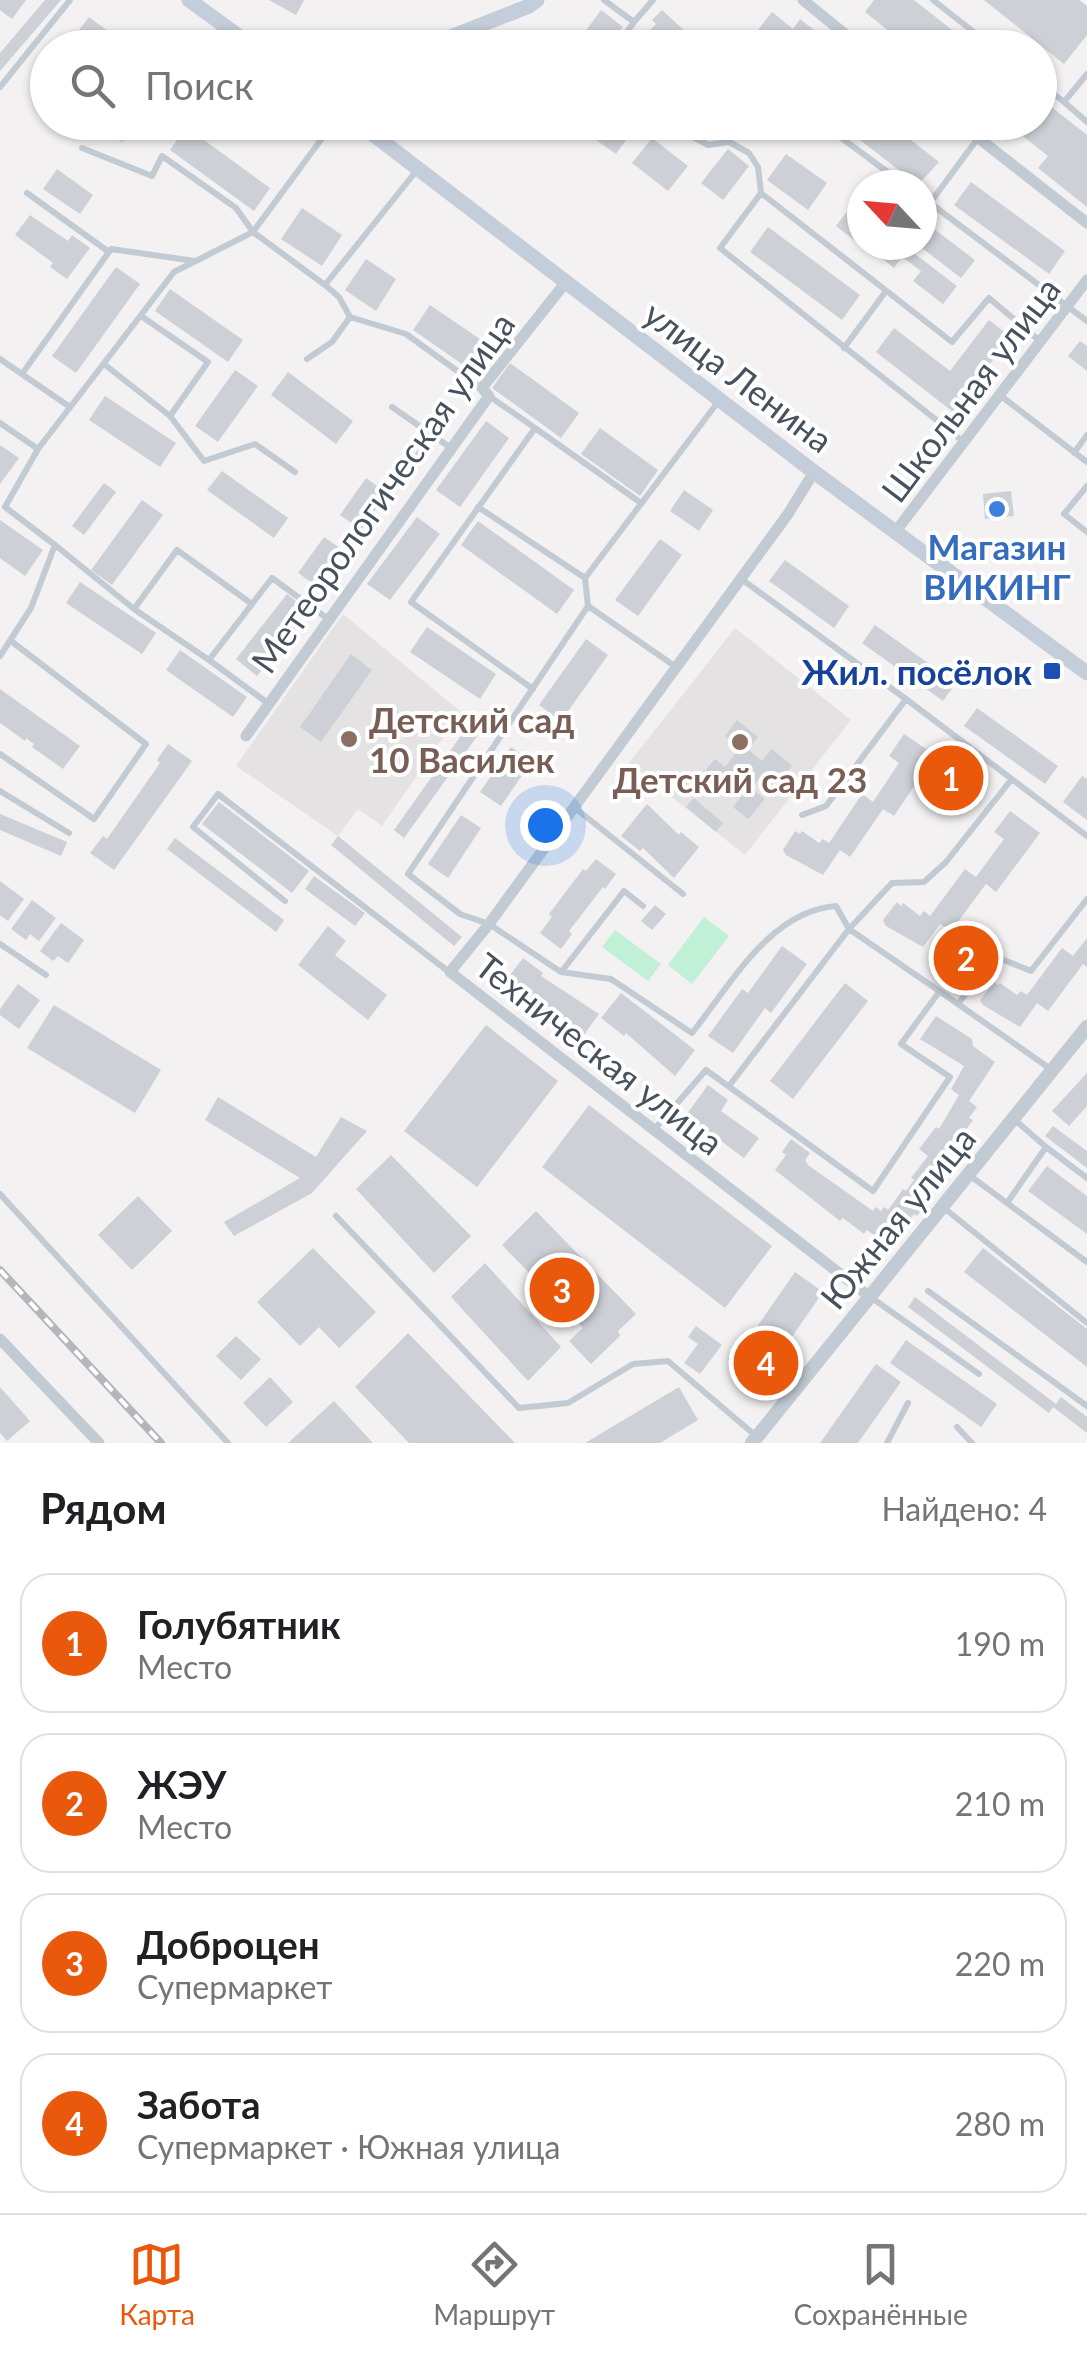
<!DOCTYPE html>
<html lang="ru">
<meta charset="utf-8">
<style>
:root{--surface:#fff;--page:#f2f2f2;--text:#202124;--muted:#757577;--line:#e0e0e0;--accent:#ea580c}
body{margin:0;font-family:Lato,sans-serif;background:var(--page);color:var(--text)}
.compass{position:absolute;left:847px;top:170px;width:90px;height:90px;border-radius:50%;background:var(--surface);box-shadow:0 2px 8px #0004;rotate:296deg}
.you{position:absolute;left:545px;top:825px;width:35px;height:35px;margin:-25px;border:8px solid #fff;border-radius:50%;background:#1a73e8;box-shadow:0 0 0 15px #1a73e833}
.badge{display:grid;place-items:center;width:65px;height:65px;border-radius:50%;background:var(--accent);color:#fff;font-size:32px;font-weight:700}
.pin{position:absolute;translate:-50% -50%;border:5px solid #fff;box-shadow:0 2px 10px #0006}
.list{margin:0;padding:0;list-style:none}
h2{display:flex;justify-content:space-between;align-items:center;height:130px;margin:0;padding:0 40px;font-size:42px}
h2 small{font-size:32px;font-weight:400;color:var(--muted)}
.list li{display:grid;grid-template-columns:65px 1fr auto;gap:30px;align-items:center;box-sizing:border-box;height:140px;margin:0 20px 20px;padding:0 20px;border:2px solid var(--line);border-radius:30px}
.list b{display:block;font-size:38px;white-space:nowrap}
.list p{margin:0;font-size:32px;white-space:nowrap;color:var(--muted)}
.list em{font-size:32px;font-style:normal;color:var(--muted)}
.icon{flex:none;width:55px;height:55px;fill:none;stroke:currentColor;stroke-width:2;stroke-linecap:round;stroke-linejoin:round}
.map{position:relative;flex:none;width:1087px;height:1443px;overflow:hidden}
.search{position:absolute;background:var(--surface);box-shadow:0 2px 8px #0004;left:30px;right:30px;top:30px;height:110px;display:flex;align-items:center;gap:25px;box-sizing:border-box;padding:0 35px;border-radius:55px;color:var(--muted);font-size:38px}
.sheet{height:770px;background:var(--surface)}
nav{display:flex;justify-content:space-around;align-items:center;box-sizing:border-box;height:140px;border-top:2px solid var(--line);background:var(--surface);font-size:28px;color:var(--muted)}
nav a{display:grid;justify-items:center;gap:5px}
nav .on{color:var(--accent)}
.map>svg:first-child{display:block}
.education{fill:#e5e2e3}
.green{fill:#c0f1d7}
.building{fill:#cdd0d6}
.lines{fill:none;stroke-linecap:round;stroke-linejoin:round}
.service{stroke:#c2cad3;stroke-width:6}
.minor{stroke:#c2cad3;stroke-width:11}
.tertiary{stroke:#c2cad3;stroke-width:14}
.secondary{stroke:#c4cdda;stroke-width:15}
.rail-casing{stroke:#b3b6bb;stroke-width:8}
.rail{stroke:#fff;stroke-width:4;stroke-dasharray:11;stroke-linecap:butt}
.shop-dot{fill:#3f7fe0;stroke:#fff;stroke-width:4}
.transit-dot{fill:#1a4fb4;stroke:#fff;stroke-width:4}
.education-dot{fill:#8d6e63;stroke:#fff;stroke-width:4}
.labels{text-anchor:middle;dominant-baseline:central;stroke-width:8;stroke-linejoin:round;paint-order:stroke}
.street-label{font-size:35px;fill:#48525f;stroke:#fff}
.shop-label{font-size:35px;font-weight:bold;fill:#366cbe;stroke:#fff}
.transit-label{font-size:35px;font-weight:bold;fill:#164399;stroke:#fff;text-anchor:end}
.education-label{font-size:35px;font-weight:bold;fill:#785e54;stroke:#fff;text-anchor:start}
</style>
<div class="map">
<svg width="1087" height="1443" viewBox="0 0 1087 1443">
<rect width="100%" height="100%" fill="#f3f1f1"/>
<path class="education" d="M343,614L461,712L382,826L358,809L338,836L236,766Z
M735,628L851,720L745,855L629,763Z"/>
<path class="green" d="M704,917L729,936L692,984L668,965Z
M615,930L661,964L648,981L602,947Z"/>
<path class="building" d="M0,0H26L12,19L0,10Z
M45,0H61L0,71V53Z
M269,0H304L296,15Z
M874,0H914L961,37L953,48H910L865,12Z
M984,0H1079L1087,6V35L1064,64Z
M601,10L623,27L607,48H573Z
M662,10L687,33L674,48H667L649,31L656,24L652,20Z
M772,12L793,29L800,19L837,48L804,45L802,48H780L758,30Z
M89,17L124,43L121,48H87L74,37Z
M1040,98L1087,135V207L1038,168L1048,156L1005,122H1040Z
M100,122H136L122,142L98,125Z
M583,122H616L631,133L616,154L579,128Z
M837,122H888L939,162L918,185Z
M186,127L270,188L254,211L170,150Z
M652,138L688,166L668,191L632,163Z
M728,149L749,166L723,200L701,183Z
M786,154L827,183L808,210L767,180Z
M57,169L93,195L80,214L43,189Z
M971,182L1065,251L1049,274L954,205Z
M852,205L862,213V245H873L868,251L836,226Z
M302,208L342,235L322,266L281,239Z
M30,215L68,241L72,235L90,248L67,279L50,267L53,263L15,235Z
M922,220L975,260L961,278L918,245H922Z
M768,227L860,295L842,320L750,252Z
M879,245H903L957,286L943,304L913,281L921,271L902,257L894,268L880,257L885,250Z
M366,259L396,279L376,311L345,290Z
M116,267L140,284L76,373L52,356Z
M170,289L243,340L228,362L155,311Z
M430,305L493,348L475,373L413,330Z
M989,320L1011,337L953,412L876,352L894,328L950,371Z
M1080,341L1087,346V371L1068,356Z
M510,363L579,413L561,438L492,388Z
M235,370L258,386L218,442L195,426Z
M288,372L353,421L336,444L271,395Z
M105,396L176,443L160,467L89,420Z
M486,421L509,438L460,507L436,490Z
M600,428L658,470L640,496L581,454Z
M423,443L431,449L402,487L394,481Z
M0,445L19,458L0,484Z
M222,471L288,518L274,538L207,490Z
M366,478L387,493L361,530L340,515Z
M104,483L116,492L84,535L72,526Z
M684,490L713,510L699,531L670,511Z
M1011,491L1014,516L985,519L983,494Z
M142,500L163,515L112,585L91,570Z
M417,517L440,534L390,600L367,584Z
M0,520L43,550L25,576L0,558Z
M478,521L574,590L557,614L461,545Z
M324,537L344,551L318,587L298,573Z
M660,539L682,555L638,616L615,600Z
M785,560L849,606L834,628L769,581Z
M80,582L156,633L142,654L66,603Z
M287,594L309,611L257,676L236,659Z
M875,625L956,683L943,701L862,643Z
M427,627L496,674L480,699L410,652Z
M586,639L608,655L561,721L539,705Z
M180,650L247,697L233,717L166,670Z
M351,654L372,670L321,742L300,727Z
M0,689L80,746L63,769L32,747L34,744L26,738L25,741L0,723Z
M977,708L1058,766L1045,784L964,726Z
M477,713L488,721L404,838L394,830Z
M737,720L758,737L748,749L762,761L772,749L792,766L776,785L763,774L751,788L765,799L748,819L733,807L745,792L726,776L716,789L701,776L715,759L725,767L740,748L725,736Z
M904,734L935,755L894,816L883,809L850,857L840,850L823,875L786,855L783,850L795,831L800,834L802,831L819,843L823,839L829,843L862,794L873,802L899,763L889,756Z
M168,744L192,761L114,870L90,853L103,836L107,839L160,763L157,760Z
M511,747L532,761L501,806L480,792Z
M1082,776L1087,779V820L1063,802Z
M694,798L723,823L716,832L686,807Z
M219,802L309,871L292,893L202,824Z
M647,804L679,835L681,832L699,847L674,878L643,848L640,851L621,836Z
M1010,811L1040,833L996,892L986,884L951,931L940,924L923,947L886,926L883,920L897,902L901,906L903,903L920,916L924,911L930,916L965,869L976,877L1004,839L994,832Z
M0,814L67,842L61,856L0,830Z
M461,815L481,828L448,878L428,864Z
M338,836L462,937L454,946L331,845Z
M175,838L284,920L276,932L167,849Z
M596,859L616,874L605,889L603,887L569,931L572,934L561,949L540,933L552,917L549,914L583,869L586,871Z
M314,876L365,913L355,926L305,889Z
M0,881L24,899L8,921L0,915Z
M32,900L56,918L39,941L30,934L26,940L11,929Z
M655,905L666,914L652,930L641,921Z
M61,923L84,940L68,963L58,956L53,961L40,951Z
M328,926L346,941L335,955L387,995L368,1020L298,965Z
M972,935L987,947L960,981L945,970Z
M1087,938V967L1083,964L1048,1011L1037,1003L1020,1027L983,1005L980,1000L994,982L998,985L1000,983L1017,995L1021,991L1027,995L1062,948L1073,956Z
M782,946L807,964L771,1013L765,1008L733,1053L708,1036L742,989L748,993Z
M523,958L543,973L541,976L599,1014L581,1039L504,983Z
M845,983L868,1001L793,1099L770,1081Z
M18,984L40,1000L19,1029L0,1015V1009Z
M621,993L695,1050L675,1076L626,1033L624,1036L601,1018Z
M54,1005L161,1070L135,1113L27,1048Z
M936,1016L972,1039L973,1046L995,1062L969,1101L977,1107L969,1118L973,1120L949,1153L946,1150L937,1162L946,1169L938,1180L941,1182L917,1216L914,1214L906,1225L901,1221L883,1242L867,1230L864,1234L843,1218L840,1221L775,1170L786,1155L782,1152L791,1139L810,1153L805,1160L808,1165L873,1211L876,1207L881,1211L884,1207L888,1210L903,1189L906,1191L914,1180L911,1178L928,1156L919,1149L936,1127L939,1129L959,1095L951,1089L964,1066L920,1039Z
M486,1025L558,1081L477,1187L404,1131Z
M1087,1073V1106L1069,1126L1052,1111Z
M708,1085L728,1100L721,1111L759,1138L744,1158L686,1115Z
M218,1097L316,1157L341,1117L367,1131L312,1193L234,1236L224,1222L300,1178L205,1120Z
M589,1105L772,1246L725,1308L542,1167Z
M1053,1126L1087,1151V1168L1045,1136Z
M391,1155L471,1236L434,1273L356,1189Z
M1047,1166L1087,1196V1234L1028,1191Z
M138,1196L172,1231L132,1270L98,1235Z
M536,1211L636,1314L618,1331L620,1336L591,1364L569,1341L583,1328L502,1245Z
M313,1248L376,1312L339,1348L319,1327L300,1346L257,1302Z
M983,1248L1087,1329V1367L964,1272Z
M485,1263L561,1347L528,1381L451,1297Z
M795,1272L823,1292L764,1377L736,1357Z
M915,1297L1056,1404L1061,1397L1087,1417V1433L1053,1407L1049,1413L908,1307Z
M696,1326L722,1345L700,1374L684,1363L698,1344L688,1337Z
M408,1333L515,1443H409L355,1387Z
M236,1336L261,1359L241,1380L216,1356Z
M906,1340L997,1404L981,1427L890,1363Z
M876,1364L901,1382L858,1443H820Z
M270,1377L293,1402L266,1427L243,1403Z
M0,1387L30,1421L7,1441L0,1433Z
M679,1387L698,1420L660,1443H585Z
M334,1401L373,1443H288Z"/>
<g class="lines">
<path class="service" d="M604,0L634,22L653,0
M933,0L994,48
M615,48L634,22
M1040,83L1064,102L1087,74
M0,87L70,0
M1064,102L1087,122
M665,122L708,145L729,142L749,153L758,167L761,193
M820,122L905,185
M559,123L560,122
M82,148L152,176L162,156L236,208L253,232L325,285
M27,193L109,252
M922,197L1087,321
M930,203L978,138
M350,317L406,334L481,388
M844,348L886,291
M0,359L70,407
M307,359L332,342L350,317L339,297L325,285L417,170
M104,364L170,416L208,362L141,316
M22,374L111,249L195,261
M489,396L535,428
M1001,396L1087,462
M392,407L451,448
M170,416L204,461L255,444L295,472
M0,423L38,449
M964,442L720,248L761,193L952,342L989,298L1041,342
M1074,453L1087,435
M1087,486L1064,514L1087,532
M478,507L585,578
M55,545L134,609L209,660L272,578L328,619
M740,578L906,699L1087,836
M588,606L585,578L718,402
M134,609L177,550L252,604
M0,656L31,608L55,545L5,507L38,449L174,272L253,232L334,122
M209,660L269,704
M676,667L588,606L408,874L460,914L489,924L561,972L611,979L692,1033C731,984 770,911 836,906L849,929L958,1004
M533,689L411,602L535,428L641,503
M0,754L94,819L146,744L11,641
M0,791L69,833
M575,808L683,894
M802,815L826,806L906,699
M285,901L193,827L218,794L449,972
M0,944L46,975
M562,971L624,891L643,906
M1052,1070L958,1004L994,956L1031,971L1087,899
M729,1086L849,929L892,883L924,882L946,862L1011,780
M653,1131L706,1070L873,1191L950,1077L901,1044L939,992
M1046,1147L1087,1178
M969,1175L1087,1262
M0,1194L228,1443
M1007,1203L1046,1147L1015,1120
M944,1208L1087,1323
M336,1216L519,1408L568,1403L633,1364L668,1361L756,1436
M928,1291L1087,1406
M872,1298L979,1374
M957,1427L972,1443
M887,1443L908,1403"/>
<path class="minor" d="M803,0L862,48
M958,122L1087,223
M814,472L788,514L489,924L450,972L870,1297
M896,531L1087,280
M246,736L489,396L482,388L566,282
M0,1339L99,1443"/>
<path class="tertiary" d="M752,1443L1087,1027"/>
<path class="secondary" d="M189,0L255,48
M423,48L529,6L537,0
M357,122L814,472L1087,673"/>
<g class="rail-casing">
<path id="rail" d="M0,1270L161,1443"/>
</g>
<use href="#rail" class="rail"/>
</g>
<circle class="shop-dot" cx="997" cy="509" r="10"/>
<rect class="transit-dot" x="1042" y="661" width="20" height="20" rx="5"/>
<g class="education-dot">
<circle cx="349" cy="739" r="10"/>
<circle cx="740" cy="742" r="10"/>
</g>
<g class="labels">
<g class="street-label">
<text transform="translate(739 376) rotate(37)">улица Ленина</text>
<text transform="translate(970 389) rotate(-53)">Школьная улица</text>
<text transform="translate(382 492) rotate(-55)">Метеорологическая улица</text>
<text transform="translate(600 1053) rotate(38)">Техническая улица</text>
<text transform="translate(897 1217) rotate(-51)">Южная улица</text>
</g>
<g class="shop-label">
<text x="997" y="546">Магазин<tspan x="997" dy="40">ВИКИНГ</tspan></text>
</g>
<g class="transit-label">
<text x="1032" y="671">Жил. посёлок</text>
</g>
<g class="education-label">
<text x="369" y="719">Детский сад<tspan x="369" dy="40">10 Василек</tspan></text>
<text x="740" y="779" text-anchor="middle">Детский сад 23</text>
</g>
</g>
</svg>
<svg class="compass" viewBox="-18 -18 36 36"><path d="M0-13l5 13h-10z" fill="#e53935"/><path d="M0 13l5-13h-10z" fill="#757577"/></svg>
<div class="you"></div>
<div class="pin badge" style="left:951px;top:778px">1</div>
<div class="pin badge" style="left:966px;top:958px">2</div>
<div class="pin badge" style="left:562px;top:1290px">3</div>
<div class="pin badge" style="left:766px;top:1363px">4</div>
<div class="search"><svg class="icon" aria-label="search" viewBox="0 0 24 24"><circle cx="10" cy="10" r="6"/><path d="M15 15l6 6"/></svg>Поиск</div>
</div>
<section class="sheet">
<h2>Рядом<small>Найдено: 4</small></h2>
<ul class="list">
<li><span class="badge">1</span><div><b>Голубятник</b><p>Место</p></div><em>190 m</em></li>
<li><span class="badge">2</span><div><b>ЖЭУ</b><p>Место</p></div><em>210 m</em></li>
<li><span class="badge">3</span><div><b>Доброцен</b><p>Супермаркет</p></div><em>220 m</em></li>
<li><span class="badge">4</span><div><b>Забота</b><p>Супермаркет · Южная улица</p></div><em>280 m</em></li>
</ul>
</section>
<nav>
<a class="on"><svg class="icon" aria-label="map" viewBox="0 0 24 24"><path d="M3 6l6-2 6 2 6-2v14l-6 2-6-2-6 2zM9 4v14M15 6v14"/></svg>Карта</a>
<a><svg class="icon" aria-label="directions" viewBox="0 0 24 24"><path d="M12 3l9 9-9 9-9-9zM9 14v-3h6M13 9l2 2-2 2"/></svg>Маршрут</a>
<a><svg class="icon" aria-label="saved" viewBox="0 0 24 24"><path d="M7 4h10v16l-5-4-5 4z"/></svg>Сохранённые</a>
</nav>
